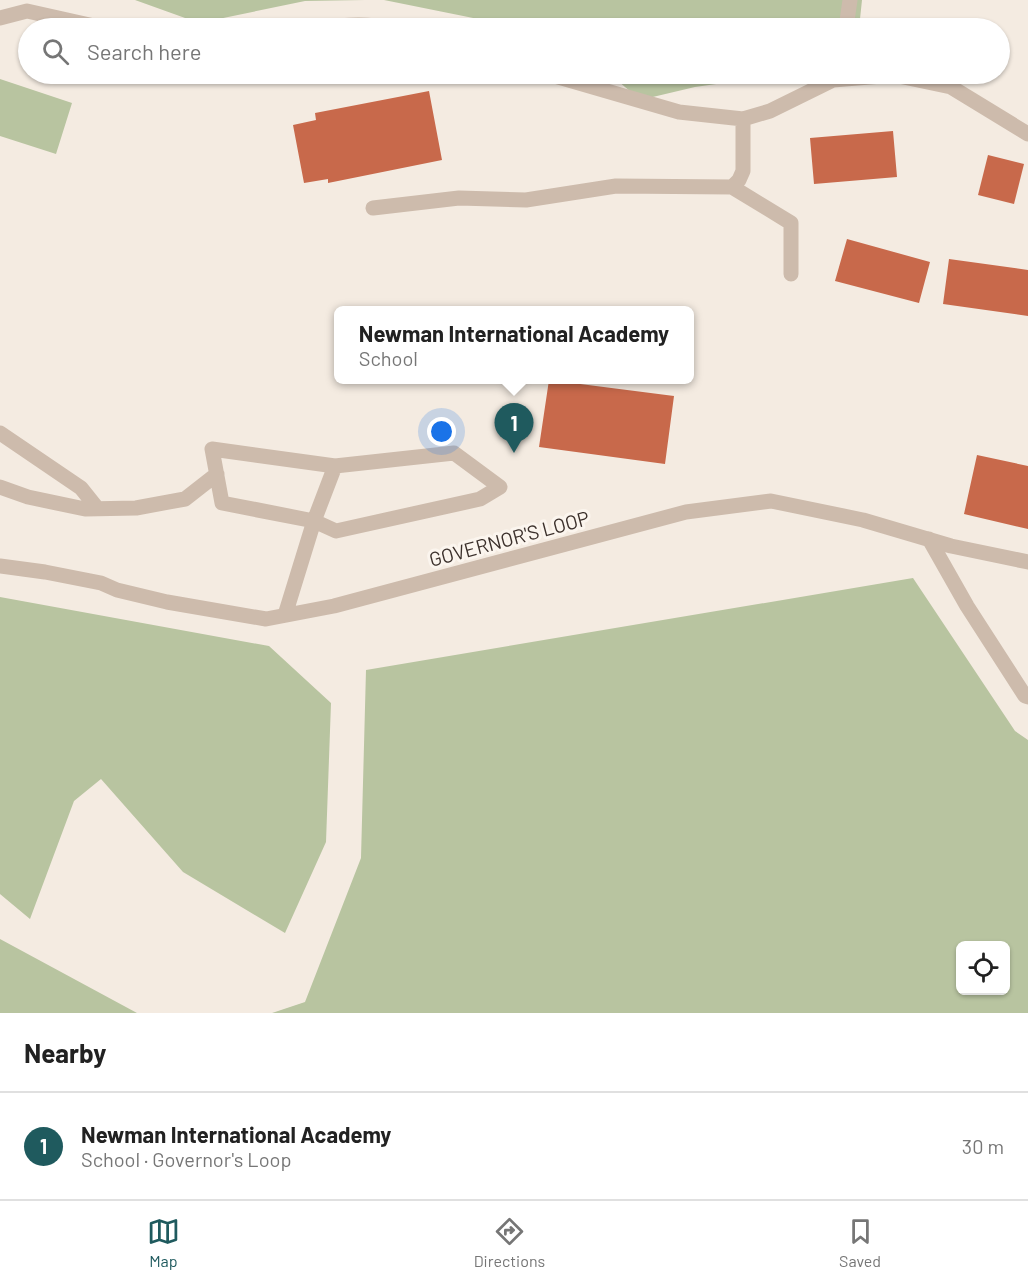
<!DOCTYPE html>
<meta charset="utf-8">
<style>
:root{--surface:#fff;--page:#f2f2f2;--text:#222;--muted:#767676;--line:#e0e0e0;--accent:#1f5a5e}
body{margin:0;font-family:Barlow,sans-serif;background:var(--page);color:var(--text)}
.controls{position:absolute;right:18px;bottom:18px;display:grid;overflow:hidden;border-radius:9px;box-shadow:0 2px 4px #0004}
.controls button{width:54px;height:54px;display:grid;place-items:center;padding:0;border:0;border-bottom:2px solid var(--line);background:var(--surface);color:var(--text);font:30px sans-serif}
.you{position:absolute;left:442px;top:432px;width:21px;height:21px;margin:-15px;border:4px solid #fff;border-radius:50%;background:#1a73e8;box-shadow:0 0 0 9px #1a73e833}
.badge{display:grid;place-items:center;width:39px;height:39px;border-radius:50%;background:var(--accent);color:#fff;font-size:20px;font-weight:700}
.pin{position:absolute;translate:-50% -50px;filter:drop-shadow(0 2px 3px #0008)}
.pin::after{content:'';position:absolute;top:32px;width:21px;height:18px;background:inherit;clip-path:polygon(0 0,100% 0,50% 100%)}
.popup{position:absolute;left:334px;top:306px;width:360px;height:78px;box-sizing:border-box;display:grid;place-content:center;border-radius:9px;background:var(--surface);filter:drop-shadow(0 2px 4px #0005);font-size:20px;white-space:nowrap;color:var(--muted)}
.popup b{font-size:22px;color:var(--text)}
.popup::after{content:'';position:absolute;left:50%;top:100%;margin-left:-12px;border:12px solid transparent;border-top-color:var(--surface)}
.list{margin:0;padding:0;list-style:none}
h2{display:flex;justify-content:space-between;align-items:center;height:78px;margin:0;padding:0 24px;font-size:26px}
h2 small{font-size:20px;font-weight:400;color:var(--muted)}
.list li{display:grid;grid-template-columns:39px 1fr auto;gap:18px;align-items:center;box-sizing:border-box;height:108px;padding:0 24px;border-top:2px solid var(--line)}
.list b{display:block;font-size:22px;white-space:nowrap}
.list p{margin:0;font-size:20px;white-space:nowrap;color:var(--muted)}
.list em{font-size:20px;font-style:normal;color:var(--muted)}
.icon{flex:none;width:33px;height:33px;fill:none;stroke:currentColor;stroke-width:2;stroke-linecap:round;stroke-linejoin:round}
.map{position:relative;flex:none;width:1028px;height:1013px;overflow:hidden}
.search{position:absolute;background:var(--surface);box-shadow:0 2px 4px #0004;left:18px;right:18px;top:18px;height:66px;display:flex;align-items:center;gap:15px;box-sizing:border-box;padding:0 21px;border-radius:33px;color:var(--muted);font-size:22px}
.sheet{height:186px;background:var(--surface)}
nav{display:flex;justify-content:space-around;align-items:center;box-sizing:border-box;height:84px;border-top:2px solid var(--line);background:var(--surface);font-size:16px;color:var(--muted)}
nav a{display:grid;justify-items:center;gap:3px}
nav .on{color:var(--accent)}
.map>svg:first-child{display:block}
.green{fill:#b8c4a0;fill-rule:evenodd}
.building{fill:#c8694b}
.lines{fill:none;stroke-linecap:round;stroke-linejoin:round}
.minor{stroke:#cdbbac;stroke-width:15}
.labels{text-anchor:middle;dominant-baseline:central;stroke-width:6;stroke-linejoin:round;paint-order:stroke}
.street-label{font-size:20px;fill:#3b302b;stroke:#fbf5ee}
</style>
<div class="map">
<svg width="1028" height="1013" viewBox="0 0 1028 1013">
<rect width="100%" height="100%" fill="#f4ebe1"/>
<path class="green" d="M135,0H365L305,1L199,23Z
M384,0H862L860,19L849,28H512L488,21Z
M610,74H786L695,87L640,100Z
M0,79L72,103L56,154L0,136Z
M913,578L1015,731L1028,740V1013H272L305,1002L361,858L366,670ZM960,946H1006V990H960Z
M0,597L269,646L331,703L326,842L285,933L183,872L101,779L74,801L30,919L0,894Z
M0,939L137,1013H0Z"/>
<path class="building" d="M429,91L442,160L328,183V179L304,183L293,125L316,120L315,113Z
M893,131L897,177L814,184L810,138Z
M988,155L1024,164L1014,204L978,195Z
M847,239L930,262L919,303L835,281Z
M949,259L1028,270V316L943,304Z
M549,380L674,396L665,464L539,447Z
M977,455L1028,466V529L964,514Z"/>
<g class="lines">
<path class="minor" d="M0,18L27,11L103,28
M320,28C342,25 367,23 388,28
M846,28L850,0
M548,74L679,112L743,119L770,111L833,80L894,75L951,87L1028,134
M732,187L791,223V274
M373,208L459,198L526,200L616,186L732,187L739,180L743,171V119
M0,433L81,488L97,508
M212,449L335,466L454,453L500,487L480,499L336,531L314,521L222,503Z
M0,487L28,497L85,509L136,508L185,499L217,474
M929,539L967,606L1025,696L1028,697
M0,566L45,572L101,583L117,590L167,602L266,619L334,606L686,512L771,501L863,520L951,546L1028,562
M285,615L314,521L335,466"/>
</g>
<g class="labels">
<g class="street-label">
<text transform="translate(509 538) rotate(-15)">GOVERNOR'S LOOP</text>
</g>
</g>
</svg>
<div class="controls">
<button><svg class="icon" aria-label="locate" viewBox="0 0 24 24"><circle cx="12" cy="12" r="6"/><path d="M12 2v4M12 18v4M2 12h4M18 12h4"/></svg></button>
</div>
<div class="you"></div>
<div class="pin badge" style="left:514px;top:453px">1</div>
<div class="popup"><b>Newman International Academy</b>School</div>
<div class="search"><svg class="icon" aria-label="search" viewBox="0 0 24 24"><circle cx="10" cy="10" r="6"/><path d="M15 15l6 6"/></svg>Search here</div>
</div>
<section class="sheet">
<h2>Nearby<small></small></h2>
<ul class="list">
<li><span class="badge">1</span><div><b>Newman International Academy</b><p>School · Governor's Loop</p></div><em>30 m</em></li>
</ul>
</section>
<nav>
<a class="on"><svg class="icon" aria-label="map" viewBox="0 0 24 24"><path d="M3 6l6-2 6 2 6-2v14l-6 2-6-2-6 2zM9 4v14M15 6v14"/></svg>Map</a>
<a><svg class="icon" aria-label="directions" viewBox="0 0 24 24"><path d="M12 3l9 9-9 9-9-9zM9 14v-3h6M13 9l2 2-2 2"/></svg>Directions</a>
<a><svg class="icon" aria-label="saved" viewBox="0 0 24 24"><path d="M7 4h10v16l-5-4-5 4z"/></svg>Saved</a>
</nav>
